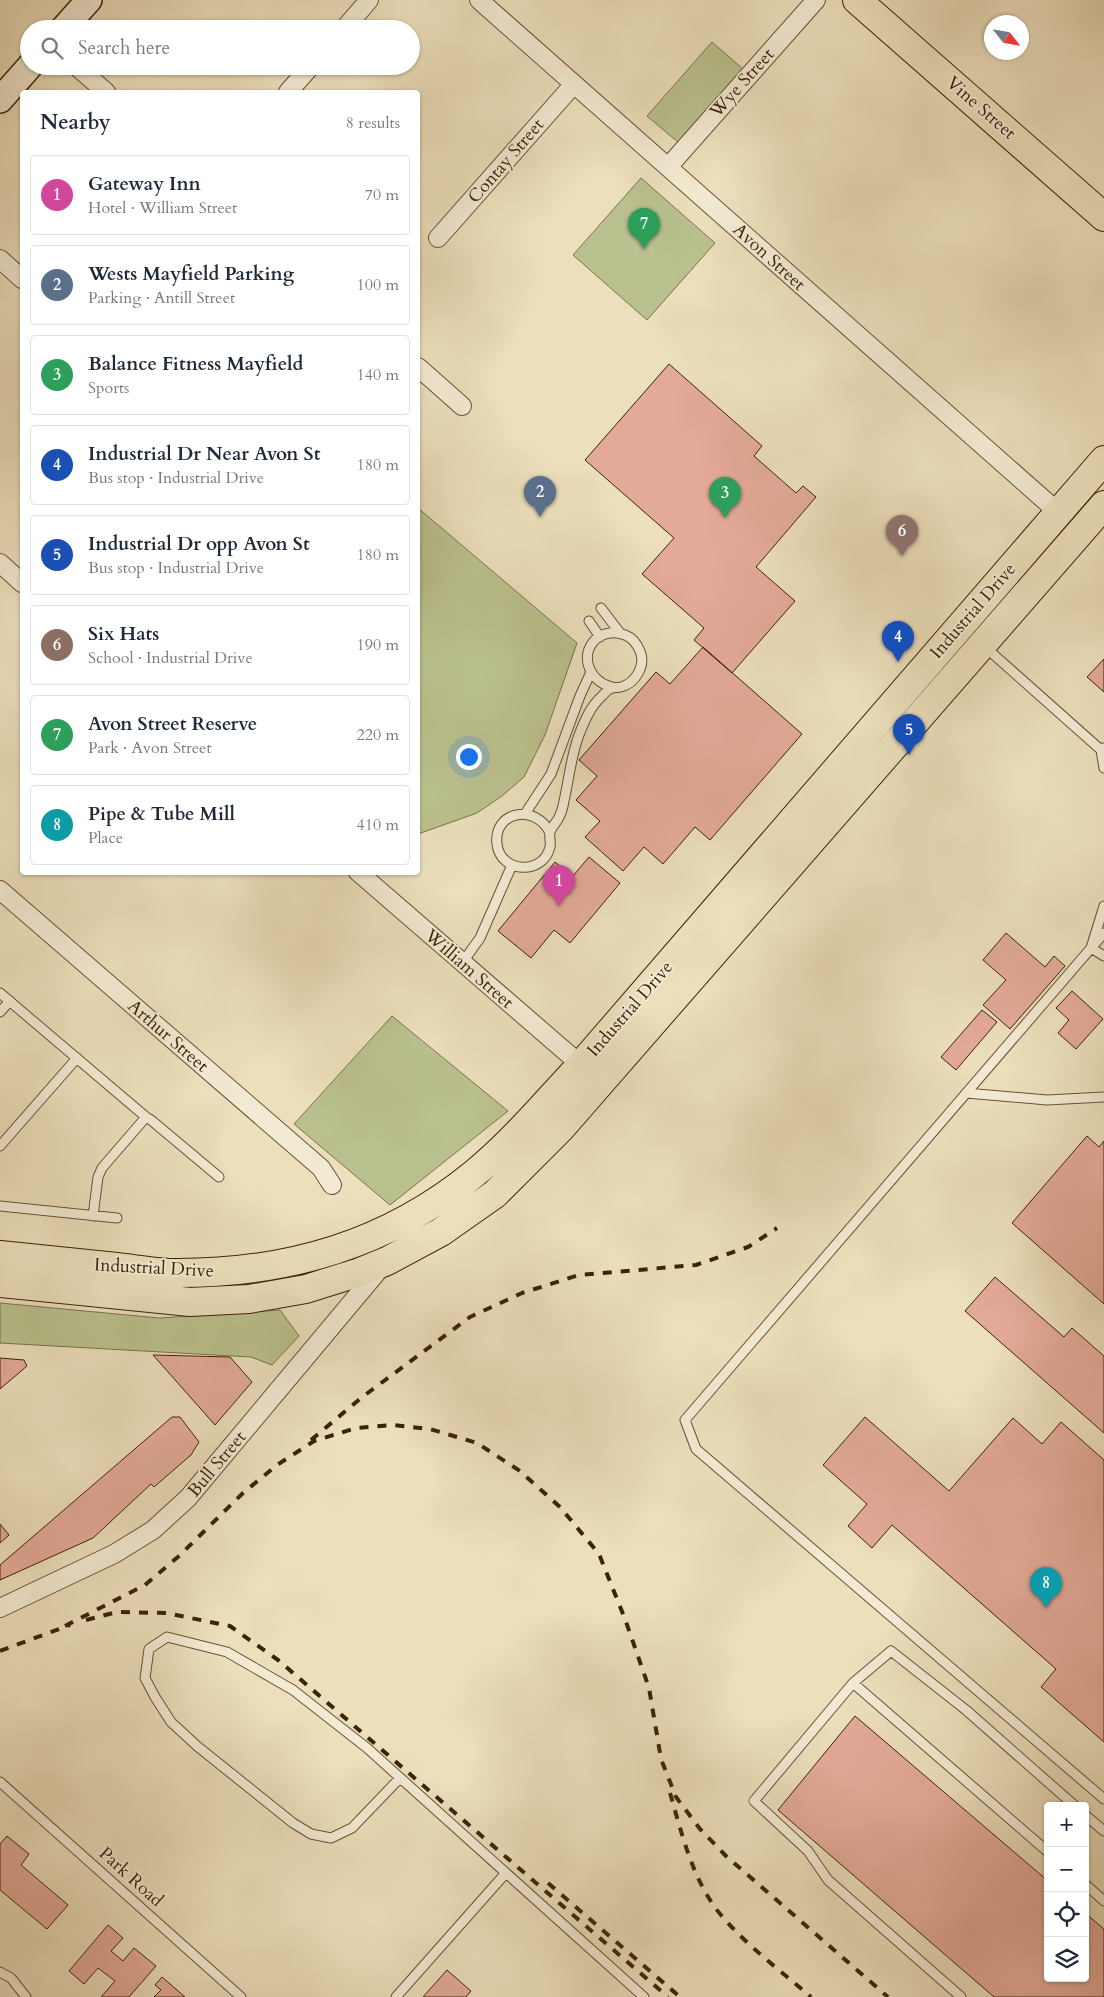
<!DOCTYPE html>
<meta charset="utf-8">
<style>
:root{--surface:#fff;--page:#f2f2f3;--text:#1f2937;--muted:#747a83;--line:#e0e1e3;--accent:#111827}
body{margin:0;font-family:Cardo,serif;background:var(--page);color:var(--text)}
.controls{position:absolute;right:15px;bottom:15px;display:grid;overflow:hidden;border-radius:5px;box-shadow:0 1px 4px #0004}
.controls button{width:45px;height:45px;display:grid;place-items:center;padding:0;border:0;border-bottom:1px solid var(--line);background:var(--surface);color:var(--text);font:25px sans-serif}
.compass{position:absolute;left:984px;top:15px;width:45px;height:45px;border-radius:50%;background:var(--surface);box-shadow:0 1px 4px #0004;rotate:121deg}
.you{position:absolute;left:468px;top:756px;width:18px;height:18px;margin:-12px;border:4px solid #fff;border-radius:50%;background:#1a73e8;box-shadow:0 0 0 8px #1a73e833}
.badge{display:grid;place-items:center;width:32px;height:32px;border-radius:50%;background:var(--accent);color:#fff;font-size:16px;font-weight:700}
.pin{position:absolute;translate:-50% -41px;filter:drop-shadow(0 1px 2px #0008)}
.pin::after{content:'';position:absolute;top:26px;width:18px;height:15px;background:inherit;clip-path:polygon(0 0,100% 0,50% 100%)}
.list{margin:0;padding:0;list-style:none}
h2{display:flex;justify-content:space-between;align-items:center;height:65px;margin:0;padding:0 20px;font-size:21px}
h2 small{font-size:16px;font-weight:400;color:var(--muted)}
.list li{display:grid;grid-template-columns:32px 1fr auto;gap:15px;align-items:center;box-sizing:border-box;height:80px;margin:0 10px 10px;padding:0 10px;border:1px solid var(--line);border-radius:5px}
.list b{display:block;font-size:19px;white-space:nowrap}
.list p{margin:0;font-size:16px;white-space:nowrap;color:var(--muted)}
.list em{font-size:16px;font-style:normal;color:var(--muted)}
.icon{flex:none;width:28px;height:28px;fill:none;stroke:currentColor;stroke-width:2;stroke-linecap:round;stroke-linejoin:round}
.map{position:relative;flex:none;width:1104px;height:1997px;overflow:hidden}
.search{position:absolute;background:var(--surface);box-shadow:0 1px 4px #0004;left:20px;top:20px;width:400px;height:55px;display:flex;align-items:center;gap:12px;box-sizing:border-box;padding:0 18px;border-radius:28px;color:var(--muted);font-size:19px}
.panel{position:absolute;background:var(--surface);box-shadow:0 1px 4px #0004;left:20px;top:90px;width:400px;height:785px;border-radius:5px}
.map>svg:first-child{display:block}
.green{fill:#bac18e;stroke:#7a724c}
.building{fill:#e3aa98;stroke:#3b2209}
.lines{fill:none;stroke-linecap:round;stroke-linejoin:round}
.lane-casing{stroke:#675136;stroke-width:11}
.street-casing{stroke:#675136;stroke-width:20}
.secondary-casing{stroke:#3b2209;stroke-width:28}
.primary-casing{stroke:#3b2209;stroke-width:30}
.highway-casing{stroke:#3b2209;stroke-width:30}
.lane{stroke:#f3ead3;stroke-width:9}
.street{stroke:#f3ead3;stroke-width:18}
.secondary{stroke:#f3ead3;stroke-width:25}
.primary{stroke:#ecdfbc;stroke-width:28}
.highway{stroke:#ecdfbc;stroke-width:28}
.rail{stroke:#3b2209;stroke-width:4;stroke-dasharray:9 9;stroke-linecap:butt}
.labels{text-anchor:middle;dominant-baseline:central;stroke-width:4;stroke-linejoin:round;paint-order:stroke}
.street-label{font-size:18px;fill:#3b2209;stroke:#f3ead3}
</style>
<div class="map">
<svg width="1104" height="1997" viewBox="0 0 1104 1997">
<rect width="100%" height="100%" fill="#ecdfbc"/>
<filter id="stains"><feTurbulence type="fractalNoise" baseFrequency=".004" numOctaves="4"/><feColorMatrix values="0 0 0 0 .2 0 0 0 0 .09 0 0 0 0 .02 0 0 0 .5 -.17"/></filter>
<radialGradient id="worn" r=".72"><stop offset=".6" stop-color="#630" stop-opacity="0"/><stop offset="1" stop-color="#630" stop-opacity=".3"/></radialGradient>
<path class="green" d="M712,42L743,69L679,143L647,116Z
M641,178L715,243L647,320L573,255Z
M418,508L577,643L545,735L524,777L502,796L477,813L418,834Z
M392,1016L508,1111L390,1205L294,1124Z
M0,1303L159,1318L280,1310L299,1336L272,1365L251,1357L0,1343Z"/>
<path class="building" d="M669,364L762,446L754,456L796,493L803,486L816,497L756,567L795,601L732,673L694,640L704,628L642,574L674,538L585,460Z
M703,647L802,734L710,840L695,827L663,864L644,847L623,871L585,837L600,821L576,800L597,776L579,760L656,672L670,684Z
M1104,659V692L1087,677Z
M589,857L620,883L570,943L554,930L531,958L498,931L555,862L573,876Z
M1006,933L1045,967L1054,956L1065,966L1010,1029L983,1005L1006,980L983,960Z
M1072,991L1103,1019L1076,1049L1058,1033L1069,1020L1056,1008Z
M982,1010L997,1022L956,1070L941,1057Z
M1087,1136L1099,1147L1104,1141V1304L1012,1223Z
M995,1277L1064,1337L1072,1328L1104,1356V1433L965,1311Z
M153,1355L230,1357L252,1382L215,1425Z
M0,1358L24,1360L27,1366L0,1389Z
M172,1417H180L199,1442L191,1455L154,1487L151,1484L93,1538L0,1580V1565Z
M865,1417L949,1491L1013,1418L1042,1444L1061,1422L1104,1460V1742L1041,1687L1056,1669L892,1525L872,1548L848,1526L867,1504L823,1465Z
M0,1524L9,1535L0,1543Z
M855,1716L1048,1881V1978H1085V1913L1104,1929V1997H994L778,1810Z
M7,1836L29,1854L21,1865L68,1905L47,1929L0,1890V1844Z
M108,1925L123,1938L111,1951L123,1961L134,1948L156,1966L129,1997H101L115,1981L98,1968L84,1984L69,1971Z
M447,1970L471,1991L466,1997H423Z
M162,1977L185,1997H154L161,1990L155,1985Z"/>
<g class="lines">
<g class="lane-casing">
<path id="lane" d="M601,608L620,633
M589,621L600,637
M984,646L1101,750L1104,751
M1103,748L1101,750L1104,768
M525,814L551,774L580,696L590,674
M550,833C536,803 493,811 497,844C500,873 543,876 550,847C551,842 549,836 550,832C551,828 556,823 558,819C561,814 563,807 564,801C569,779 571,756 579,735C585,720 590,707 602,696C604,694 607,690 610,689C614,687 617,688 621,687C636,683 646,665 640,651C637,644 633,638 625,635C617,632 608,632 600,636C577,651 588,682 612,687
M1104,906L1091,948L1104,956
M1104,933L685,1420L696,1449L1104,1799
M462,963L480,938L512,865
M0,993L146,1117L151,1120L219,1177
M0,1012L10,1001
M966,1093L1047,1100L1104,1097
M0,1146L77,1058
M0,1206L117,1218
M93,1216L98,1177L102,1168L146,1117
M853,1683L891,1651L966,1710L1075,1806
M400,1778L352,1828L331,1838L311,1834L293,1823L197,1746L171,1722L155,1697L145,1678L149,1649L167,1637L227,1652L293,1690L367,1748L644,1997
M0,1782L241,1997
M1085,1815L1104,1831
M1085,1884L1104,1901
M0,1972L11,1978L26,1997
M396,1997L505,1874
M961,1997L828,1880L808,1851L754,1801L853,1683L1048,1852"/>
</g>
<g class="street-casing">
<path id="street" d="M479,0L1059,513
M344,29L369,0
M76,66L106,92
M288,92L311,66
M668,167L816,0
M438,238L574,84
M0,259L22,279
M418,367L462,406
M0,563L22,583
M358,872L581,1065
M0,890L321,1168L332,1185
M0,1608L114,1554L153,1530L188,1498L383,1265"/>
</g>
<g class="secondary-casing">
<path id="secondary" d="M63,29L89,0
M0,100L30,66"/>
</g>
<g class="primary-casing">
<path id="primary" d="M857,0L1104,217"/>
</g>
<g class="highway-casing">
<path id="highway" d="M0,1255C39,1259 78,1263 117,1267C136,1269 157,1273 177,1273C288,1273 387,1245 475,1173C514,1141 546,1102 581,1065L1104,460
M0,1283L190,1302L249,1299L306,1289L360,1272L387,1261L441,1232L495,1194L561,1128L1104,505"/>
</g>
<use href="#lane" class="lane"/>
<use href="#street" class="street"/>
<use href="#secondary" class="secondary"/>
<use href="#primary" class="primary"/>
<use href="#highway" class="highway"/>
<path class="rail" d="M311,1440L361,1398L470,1317L522,1293L579,1275L696,1265L748,1247L777,1228
M86,1620L117,1612L166,1613L230,1626L278,1660L668,1997
M65,1626L145,1585L179,1556L243,1493L277,1465L314,1441L356,1428L393,1425L430,1429L477,1443L520,1471L560,1507L599,1554L625,1619L649,1688L661,1759L676,1797L700,1829L726,1856L888,1997
M0,1651L70,1625
M670,1793C682,1834 693,1882 721,1915C747,1946 781,1971 811,1997
M548,1883L680,1997"/>
</g>
<g class="labels">
<g class="street-label">
<text transform="translate(742 83) rotate(-48)">Wye Street</text>
<text transform="translate(981 108) rotate(41)">Vine Street</text>
<text transform="translate(506 161) rotate(-49)">Contay Street</text>
<text transform="translate(769 257) rotate(42)">Avon Street</text>
<text transform="translate(973 611) rotate(-49)">Industrial Drive</text>
<text transform="translate(469 969) rotate(41)">William Street</text>
<text transform="translate(630 1009) rotate(-49)">Industrial Drive</text>
<text transform="translate(168 1036) rotate(41)">Arthur Street</text>
<text transform="translate(154 1268) rotate(3)">Industrial Drive</text>
<text transform="translate(217 1464) rotate(-50)">Bull Street</text>
<text transform="translate(131 1877) rotate(42)">Park Road</text>
</g>
</g>
<rect width="100%" height="100%" filter="url(#stains)"/>
<rect width="100%" height="100%" fill="url(#worn)"/>
</svg>
<div class="controls">
<button>+</button>
<button>−</button>
<button><svg class="icon" aria-label="locate" viewBox="0 0 24 24"><circle cx="12" cy="12" r="6"/><path d="M12 2v4M12 18v4M2 12h4M18 12h4"/></svg></button>
<button><svg class="icon" aria-label="layers" viewBox="0 0 24 24"><path d="M12 4l9 5-9 5-9-5zM3 14l9 5 9-5"/></svg></button>
</div>
<svg class="compass" viewBox="-18 -18 36 36"><path d="M0-13l5 13h-10z" fill="#e53935"/><path d="M0 13l5-13h-10z" fill="#747a83"/></svg>
<div class="you"></div>
<div class="pin badge" style="left:559px;top:906px;background:#d1479c">1</div>
<div class="pin badge" style="left:540px;top:517px;background:#5c6f8a">2</div>
<div class="pin badge" style="left:725px;top:518px;background:#2e9e5b">3</div>
<div class="pin badge" style="left:898px;top:662px;background:#1a4fb4">4</div>
<div class="pin badge" style="left:909px;top:755px;background:#1a4fb4">5</div>
<div class="pin badge" style="left:902px;top:556px;background:#8d6e63">6</div>
<div class="pin badge" style="left:644px;top:249px;background:#2e9e5b">7</div>
<div class="pin badge" style="left:1046px;top:1608px;background:#0f9aa8">8</div>
<div class="search"><svg class="icon" aria-label="search" viewBox="0 0 24 24"><circle cx="10" cy="10" r="6"/><path d="M15 15l6 6"/></svg>Search here</div>
<section class="panel">
<h2>Nearby<small>8 results</small></h2>
<ul class="list">
<li><span class="badge" style="background:#d1479c">1</span><div><b>Gateway Inn</b><p>Hotel · William Street</p></div><em>70 m</em></li>
<li><span class="badge" style="background:#5c6f8a">2</span><div><b>Wests Mayfield Parking</b><p>Parking · Antill Street</p></div><em>100 m</em></li>
<li><span class="badge" style="background:#2e9e5b">3</span><div><b>Balance Fitness Mayfield</b><p>Sports</p></div><em>140 m</em></li>
<li><span class="badge" style="background:#1a4fb4">4</span><div><b>Industrial Dr Near Avon St</b><p>Bus stop · Industrial Drive</p></div><em>180 m</em></li>
<li><span class="badge" style="background:#1a4fb4">5</span><div><b>Industrial Dr opp Avon St</b><p>Bus stop · Industrial Drive</p></div><em>180 m</em></li>
<li><span class="badge" style="background:#8d6e63">6</span><div><b>Six Hats</b><p>School · Industrial Drive</p></div><em>190 m</em></li>
<li><span class="badge" style="background:#2e9e5b">7</span><div><b>Avon Street Reserve</b><p>Park · Avon Street</p></div><em>220 m</em></li>
<li><span class="badge" style="background:#0f9aa8">8</span><div><b>Pipe &amp; Tube Mill</b><p>Place</p></div><em>410 m</em></li>
</ul>
</section>
</div>
